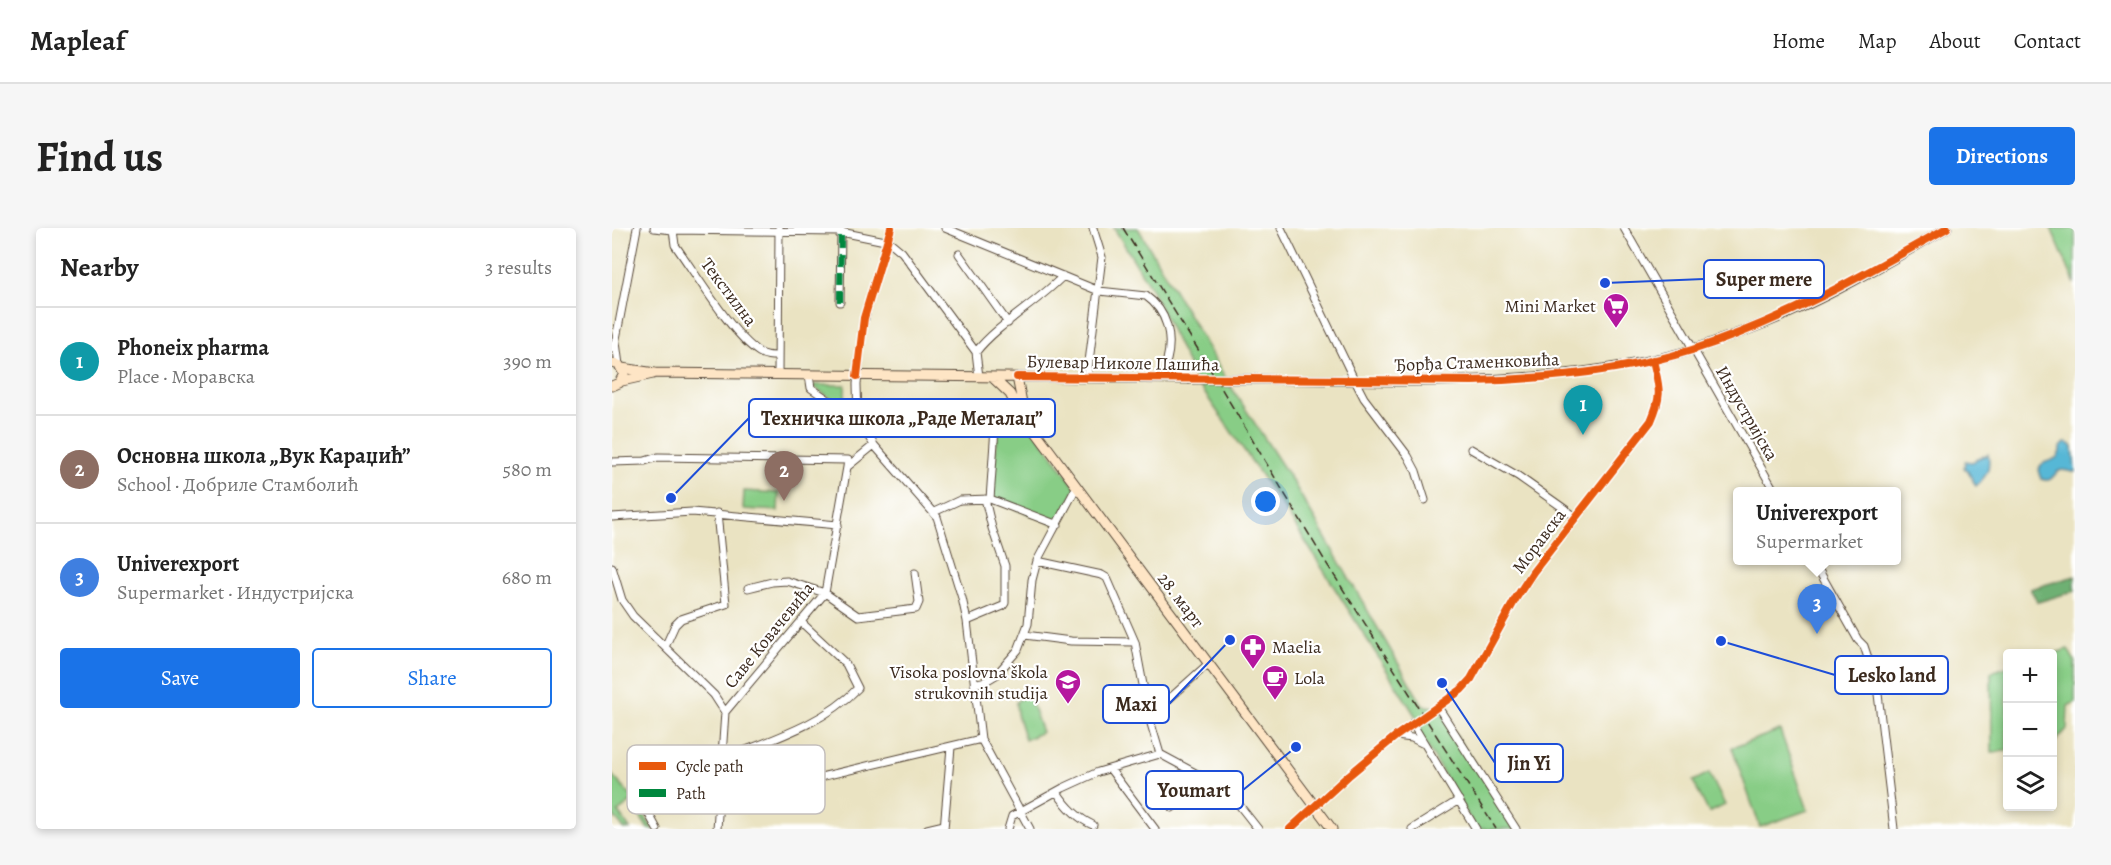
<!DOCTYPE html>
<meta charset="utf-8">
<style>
:root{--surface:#fff;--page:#f6f6f6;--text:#222;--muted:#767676;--line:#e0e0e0;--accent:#1a73e8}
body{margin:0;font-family:Alegreya,serif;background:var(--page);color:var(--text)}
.controls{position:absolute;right:18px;bottom:18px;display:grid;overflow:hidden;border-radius:6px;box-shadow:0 3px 9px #0003}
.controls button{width:54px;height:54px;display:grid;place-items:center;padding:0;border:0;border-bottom:2px solid var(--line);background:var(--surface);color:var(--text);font:30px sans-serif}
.you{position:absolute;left:654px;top:274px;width:21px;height:21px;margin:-15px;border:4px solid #fff;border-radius:50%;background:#1a73e8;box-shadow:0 0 0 9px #1a73e833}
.badge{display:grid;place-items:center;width:39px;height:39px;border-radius:50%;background:var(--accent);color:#fff;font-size:20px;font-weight:700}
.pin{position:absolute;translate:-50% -50px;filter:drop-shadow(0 2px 3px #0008)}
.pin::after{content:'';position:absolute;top:32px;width:21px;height:18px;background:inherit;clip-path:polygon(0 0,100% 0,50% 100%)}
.popup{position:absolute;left:1121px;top:259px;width:168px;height:78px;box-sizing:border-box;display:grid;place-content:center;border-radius:6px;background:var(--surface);filter:drop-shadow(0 2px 4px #0005);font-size:20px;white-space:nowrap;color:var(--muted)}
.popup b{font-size:22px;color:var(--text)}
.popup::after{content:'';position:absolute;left:50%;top:100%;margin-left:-12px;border:12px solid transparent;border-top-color:var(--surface)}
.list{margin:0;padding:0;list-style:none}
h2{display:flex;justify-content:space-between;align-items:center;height:78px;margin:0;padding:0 24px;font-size:26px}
h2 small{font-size:20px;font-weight:400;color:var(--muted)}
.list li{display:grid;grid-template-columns:39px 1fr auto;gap:18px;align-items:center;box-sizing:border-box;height:108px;padding:0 24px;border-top:2px solid var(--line)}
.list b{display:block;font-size:22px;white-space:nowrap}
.list p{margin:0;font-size:20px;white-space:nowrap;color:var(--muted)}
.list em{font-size:20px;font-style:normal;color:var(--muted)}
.actions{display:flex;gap:12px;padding:18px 24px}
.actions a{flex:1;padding:14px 0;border:2px solid var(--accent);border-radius:6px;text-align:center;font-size:21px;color:var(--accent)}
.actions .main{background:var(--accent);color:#fff}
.icon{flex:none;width:33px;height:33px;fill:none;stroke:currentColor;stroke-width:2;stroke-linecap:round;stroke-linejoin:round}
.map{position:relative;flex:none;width:1463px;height:601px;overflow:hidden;border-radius:6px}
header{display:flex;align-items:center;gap:36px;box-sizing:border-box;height:84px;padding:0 30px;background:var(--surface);border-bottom:2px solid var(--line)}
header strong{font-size:28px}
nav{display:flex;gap:33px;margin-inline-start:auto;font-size:21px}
.intro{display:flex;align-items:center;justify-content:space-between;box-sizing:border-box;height:144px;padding:0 36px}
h1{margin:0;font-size:42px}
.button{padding:15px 27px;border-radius:6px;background:var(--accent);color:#fff;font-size:21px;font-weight:700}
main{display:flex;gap:36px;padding:0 36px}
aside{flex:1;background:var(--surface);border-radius:6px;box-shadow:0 3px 9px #0003}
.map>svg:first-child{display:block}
.green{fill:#88cd86;stroke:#627c52;stroke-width:1.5}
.forest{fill:#6eb073;stroke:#546d48;stroke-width:1.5}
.water{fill:#57b7d6;stroke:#49707a;stroke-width:1.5}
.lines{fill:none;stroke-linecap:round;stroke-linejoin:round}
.street-casing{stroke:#554637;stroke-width:9}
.secondary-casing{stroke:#554637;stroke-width:11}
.street{stroke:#fff;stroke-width:7}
.secondary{stroke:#fee5c5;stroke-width:9}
.rail{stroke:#3b2a1e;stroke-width:1.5;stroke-dasharray:9 4.5;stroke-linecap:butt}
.secondary-bridge-casing{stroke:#554637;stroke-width:11;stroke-linecap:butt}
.secondary-bridge{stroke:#fee5c5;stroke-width:9}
.quiet{stroke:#00873e;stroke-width:6;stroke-dasharray:12 6;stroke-linecap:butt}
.cycleway-casing{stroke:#fff;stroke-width:11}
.cycleway{stroke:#e8590c;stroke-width:8}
.labels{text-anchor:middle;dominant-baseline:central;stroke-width:4.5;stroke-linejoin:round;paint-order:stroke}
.street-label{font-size:18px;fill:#3b2a1e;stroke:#fff}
.poi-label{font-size:18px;fill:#3b2a1e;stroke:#fff;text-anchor:end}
.key{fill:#fff;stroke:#c4bfbc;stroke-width:1.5}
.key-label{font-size:16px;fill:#3b2a1e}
.leader{fill:none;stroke:#1d4ed8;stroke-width:2}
.callout-dot{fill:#1d4ed8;stroke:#fff;stroke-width:2}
.callout{fill:#fff;stroke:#1d4ed8;stroke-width:2}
.callout-label{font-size:20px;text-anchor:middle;font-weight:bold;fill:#3b2a1e}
</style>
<header>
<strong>Mapleaf</strong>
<nav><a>Home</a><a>Map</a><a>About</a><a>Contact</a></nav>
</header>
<div class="intro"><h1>Find us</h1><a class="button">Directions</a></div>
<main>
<aside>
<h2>Nearby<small>3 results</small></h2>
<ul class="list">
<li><span class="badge" style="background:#0f9aa8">1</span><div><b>Phoneix pharma</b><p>Place · Моравска</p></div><em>390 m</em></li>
<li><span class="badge" style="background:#8d6e63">2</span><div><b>Основна школа „Вук Караџић”</b><p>School · Добриле Стамболић</p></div><em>580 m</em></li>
<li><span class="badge" style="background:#3f7fe0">3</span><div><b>Univerexport</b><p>Supermarket · Индустријска</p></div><em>680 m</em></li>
</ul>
<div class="actions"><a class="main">Save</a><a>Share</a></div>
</aside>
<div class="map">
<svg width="1463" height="601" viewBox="0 0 1463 601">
<rect width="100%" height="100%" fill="#fff"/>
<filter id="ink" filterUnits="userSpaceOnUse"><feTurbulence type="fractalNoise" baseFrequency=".0167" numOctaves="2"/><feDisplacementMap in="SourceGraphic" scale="12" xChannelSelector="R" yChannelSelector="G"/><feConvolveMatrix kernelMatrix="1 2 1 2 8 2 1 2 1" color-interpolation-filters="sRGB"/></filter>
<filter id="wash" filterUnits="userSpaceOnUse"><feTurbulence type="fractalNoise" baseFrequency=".008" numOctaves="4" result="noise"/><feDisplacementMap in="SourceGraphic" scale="24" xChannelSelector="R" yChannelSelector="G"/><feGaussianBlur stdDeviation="1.35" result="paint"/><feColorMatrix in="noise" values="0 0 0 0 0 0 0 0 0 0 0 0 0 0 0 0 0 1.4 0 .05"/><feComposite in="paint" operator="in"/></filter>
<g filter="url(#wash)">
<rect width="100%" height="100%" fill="#eae3c2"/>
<path class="green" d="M502,0H526L614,151L681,254L811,478L826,479L904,601H864L802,496L806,492L676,286L583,151L540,62Z
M1439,0H1463V56Z
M199,157H233V171H241V183L235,181Z
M415,192L464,260L446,297L378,271L387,195Z
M132,263L167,265L166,283L131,281Z
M1456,421L1463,434V474L1456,478L1455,501L1441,516V426Z
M1395,439V523L1380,524L1379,444Z
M416,465L430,504L413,512L405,486L404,474Z
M1168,502L1196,582L1148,599L1120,520Z
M1097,545L1113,577L1097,585L1081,553Z
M0,547L22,571L41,601H36L19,574L6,584L18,601H12L0,586Z"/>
<path class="forest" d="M1463,348V363L1426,374L1418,361Z"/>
<path class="water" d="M1453,215L1458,216L1461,219L1463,244C1458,245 1452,240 1447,243C1439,248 1441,255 1429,251L1426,242L1429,237C1437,230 1448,235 1448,220Z
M1376,226C1379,241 1374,249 1364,258L1355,242L1352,240L1353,233L1360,234Z"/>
</g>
<g filter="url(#ink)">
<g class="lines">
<g class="street-casing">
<path id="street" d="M42,0L61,2L63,17C84,46 120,107 147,124C153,128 159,128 166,128
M279,0L257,73L250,104L245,156L246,192L262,217L325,289L350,370L355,393L369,511L418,601
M333,0L487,63L534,68C555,83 561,108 555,132
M669,0L739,145L752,170L796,228L804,243L813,272
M1012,0L1163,264
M61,2L229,4L278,14L290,24L364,124L367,149
M347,26L396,95
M228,74L229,3
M4,114L7,137
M0,121L4,111L25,0
M364,124C386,96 425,75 451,48
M166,147L167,0
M197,147L199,160L234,184L245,187
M475,150L490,29L481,0
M859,221L906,248L964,289
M0,234L33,233L46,229L236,232L235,239
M378,271L383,200C390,189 403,192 415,192
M322,284L348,272L378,271L446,297
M0,289L80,284L226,297
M1201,332L1246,412L1252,418L1263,451L1266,466L1282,601
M425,333L490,347L495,350L523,414L537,489L548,526
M0,339L10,372L21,388L102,467L113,484
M136,360L160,354L175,353L213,365L246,388L304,381L307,374L303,345
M355,393L391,378L393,375V338L380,300L373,271
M413,407L459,413L523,414
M53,419L63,397L69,391L114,376L105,285
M362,456L374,453L384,447L406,422L416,396L420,352L425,333L464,260
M826,479L904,601
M113,484L213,365L235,239L262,217
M537,489L596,436
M800,495L864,601
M784,508L800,510L810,515
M109,532C155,513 211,497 246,460L234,436L189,394
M498,541L543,601
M445,564C454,578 465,590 481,597
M107,573L369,511
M560,580L573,570L589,548
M45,601L27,568L29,566L74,552L108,547
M105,601L113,484
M315,601L332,597
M332,601L339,519
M396,601L400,588L451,560L486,544L548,526L589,548L620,568L646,601
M678,601L736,548L784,508L849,462L859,451L904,370L921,344L1039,193C1051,165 1047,160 1041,132
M800,601L847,572"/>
</g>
<g class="secondary-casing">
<path id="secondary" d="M0,135L7,137L12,146L7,155L0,158
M10,140L43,145L576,151
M380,149L398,166L406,182L415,192L720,601
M405,149L412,185
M617,151C735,151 854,159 971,144C1008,139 1046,133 1082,121C1120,108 1159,94 1196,76C1243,54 1289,26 1335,0
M10,153L41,146"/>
</g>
<use href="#street" class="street"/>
<use href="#secondary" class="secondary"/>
<path class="rail" d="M511,0L587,123L713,333L884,601"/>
<g class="secondary-bridge-casing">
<path id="secondary-bridge" d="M576,151H617"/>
</g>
<use href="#secondary-bridge" class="secondary-bridge"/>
<path class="quiet" d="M228,74L229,4"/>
<g class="cycleway-casing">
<path id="cycleway" d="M245,148L252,90L279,0
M405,149L860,153C933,151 1010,144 1080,122C1171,93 1252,47 1335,0
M678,601L736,548L784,508L849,462L859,451L904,370L921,344L1039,193C1051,165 1047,160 1041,132"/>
</g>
<use href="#cycleway" class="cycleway"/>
</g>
</g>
<defs>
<g id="supermarket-pin" transform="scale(1.35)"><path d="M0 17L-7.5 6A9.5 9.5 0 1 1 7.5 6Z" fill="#b5179e" stroke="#fff"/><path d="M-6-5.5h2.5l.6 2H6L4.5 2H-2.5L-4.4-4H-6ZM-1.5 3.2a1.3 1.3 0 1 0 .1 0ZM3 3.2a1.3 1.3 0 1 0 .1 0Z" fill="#fff"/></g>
<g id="pharmacy-pin" transform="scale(1.35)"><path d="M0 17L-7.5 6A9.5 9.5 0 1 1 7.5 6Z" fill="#b5179e" stroke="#fff"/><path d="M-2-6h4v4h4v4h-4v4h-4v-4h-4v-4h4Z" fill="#fff"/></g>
<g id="cafe-pin" transform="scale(1.35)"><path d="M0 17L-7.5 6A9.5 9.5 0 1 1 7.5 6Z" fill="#b5179e" stroke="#fff"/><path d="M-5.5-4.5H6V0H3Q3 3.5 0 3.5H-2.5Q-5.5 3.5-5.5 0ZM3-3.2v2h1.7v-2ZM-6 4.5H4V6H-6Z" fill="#fff"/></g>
<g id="school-pin" transform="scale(1.35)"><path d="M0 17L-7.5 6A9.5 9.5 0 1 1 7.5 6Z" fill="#b5179e" stroke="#fff"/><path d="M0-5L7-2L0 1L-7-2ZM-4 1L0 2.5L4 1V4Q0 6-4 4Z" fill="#fff"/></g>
</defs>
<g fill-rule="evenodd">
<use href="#supermarket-pin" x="1004" y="78"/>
<use href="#pharmacy-pin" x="641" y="419"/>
<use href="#cafe-pin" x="663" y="450"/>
<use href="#school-pin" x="456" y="454"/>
</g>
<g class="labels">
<g class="street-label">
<text transform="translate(117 64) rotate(53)">Текстилна</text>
<text transform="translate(865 134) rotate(-2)">Ђорђа Стаменковића</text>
<text transform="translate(511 135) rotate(1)">Булевар Николе Пашића</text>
<text transform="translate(1135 185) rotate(60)">Индустријска</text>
<text transform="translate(927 313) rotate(-53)">Моравска</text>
<text transform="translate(569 372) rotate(53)">28. март</text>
<text transform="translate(157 407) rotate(-51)">Саве Ковачевића</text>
</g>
<g class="poi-label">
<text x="984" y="78">Mini Market</text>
<text x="660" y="419" text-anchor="start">Maelia</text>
<text x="436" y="444">Visoka poslovna škola<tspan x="436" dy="21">strukovnih studija</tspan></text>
<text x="682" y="450" text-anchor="start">Lola</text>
</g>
</g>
<rect x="15" y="517" width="198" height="69" rx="9" class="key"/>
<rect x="27" y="534" width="27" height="8" fill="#e8590c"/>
<rect x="27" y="561" width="27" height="8" fill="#00873e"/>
<g class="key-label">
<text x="64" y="544">Cycle path</text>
<text x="64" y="571">Path</text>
</g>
<path class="leader" d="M993 55L1092 51M59 270L137 190M1109 413L1223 447M618 412L557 476M830 455L883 535M684 519L631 562"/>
<g class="callout-dot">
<circle cx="993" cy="55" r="6"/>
<circle cx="59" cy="270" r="6"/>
<circle cx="1109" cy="413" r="6"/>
<circle cx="618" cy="412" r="6"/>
<circle cx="830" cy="455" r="6"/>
<circle cx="684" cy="519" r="6"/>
</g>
<g class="callout">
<rect x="1092" y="32" width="120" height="38" rx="6"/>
<rect x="137" y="171" width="306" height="38" rx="6"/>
<rect x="1223" y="428" width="113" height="38" rx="6"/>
<rect x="491" y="457" width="66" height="38" rx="6"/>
<rect x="883" y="516" width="68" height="38" rx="6"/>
<rect x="534" y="543" width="97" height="38" rx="6"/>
</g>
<g class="callout-label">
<text x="1152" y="58">Super mere</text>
<text x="290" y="197">Техничка школа „Раде Металац”</text>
<text x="1280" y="454">Lesko land</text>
<text x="524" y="483">Maxi</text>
<text x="917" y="542">Jin Yi</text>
<text x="582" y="569">Youmart</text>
</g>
</svg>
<div class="controls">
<button>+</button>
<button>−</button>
<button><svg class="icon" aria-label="layers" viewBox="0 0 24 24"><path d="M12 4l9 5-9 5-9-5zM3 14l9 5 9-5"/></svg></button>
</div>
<div class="you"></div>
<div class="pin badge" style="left:971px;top:207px;background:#0f9aa8">1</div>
<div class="pin badge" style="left:172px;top:273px;background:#8d6e63">2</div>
<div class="pin badge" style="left:1205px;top:406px;background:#3f7fe0">3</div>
<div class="popup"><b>Univerexport</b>Supermarket</div>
</div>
</main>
